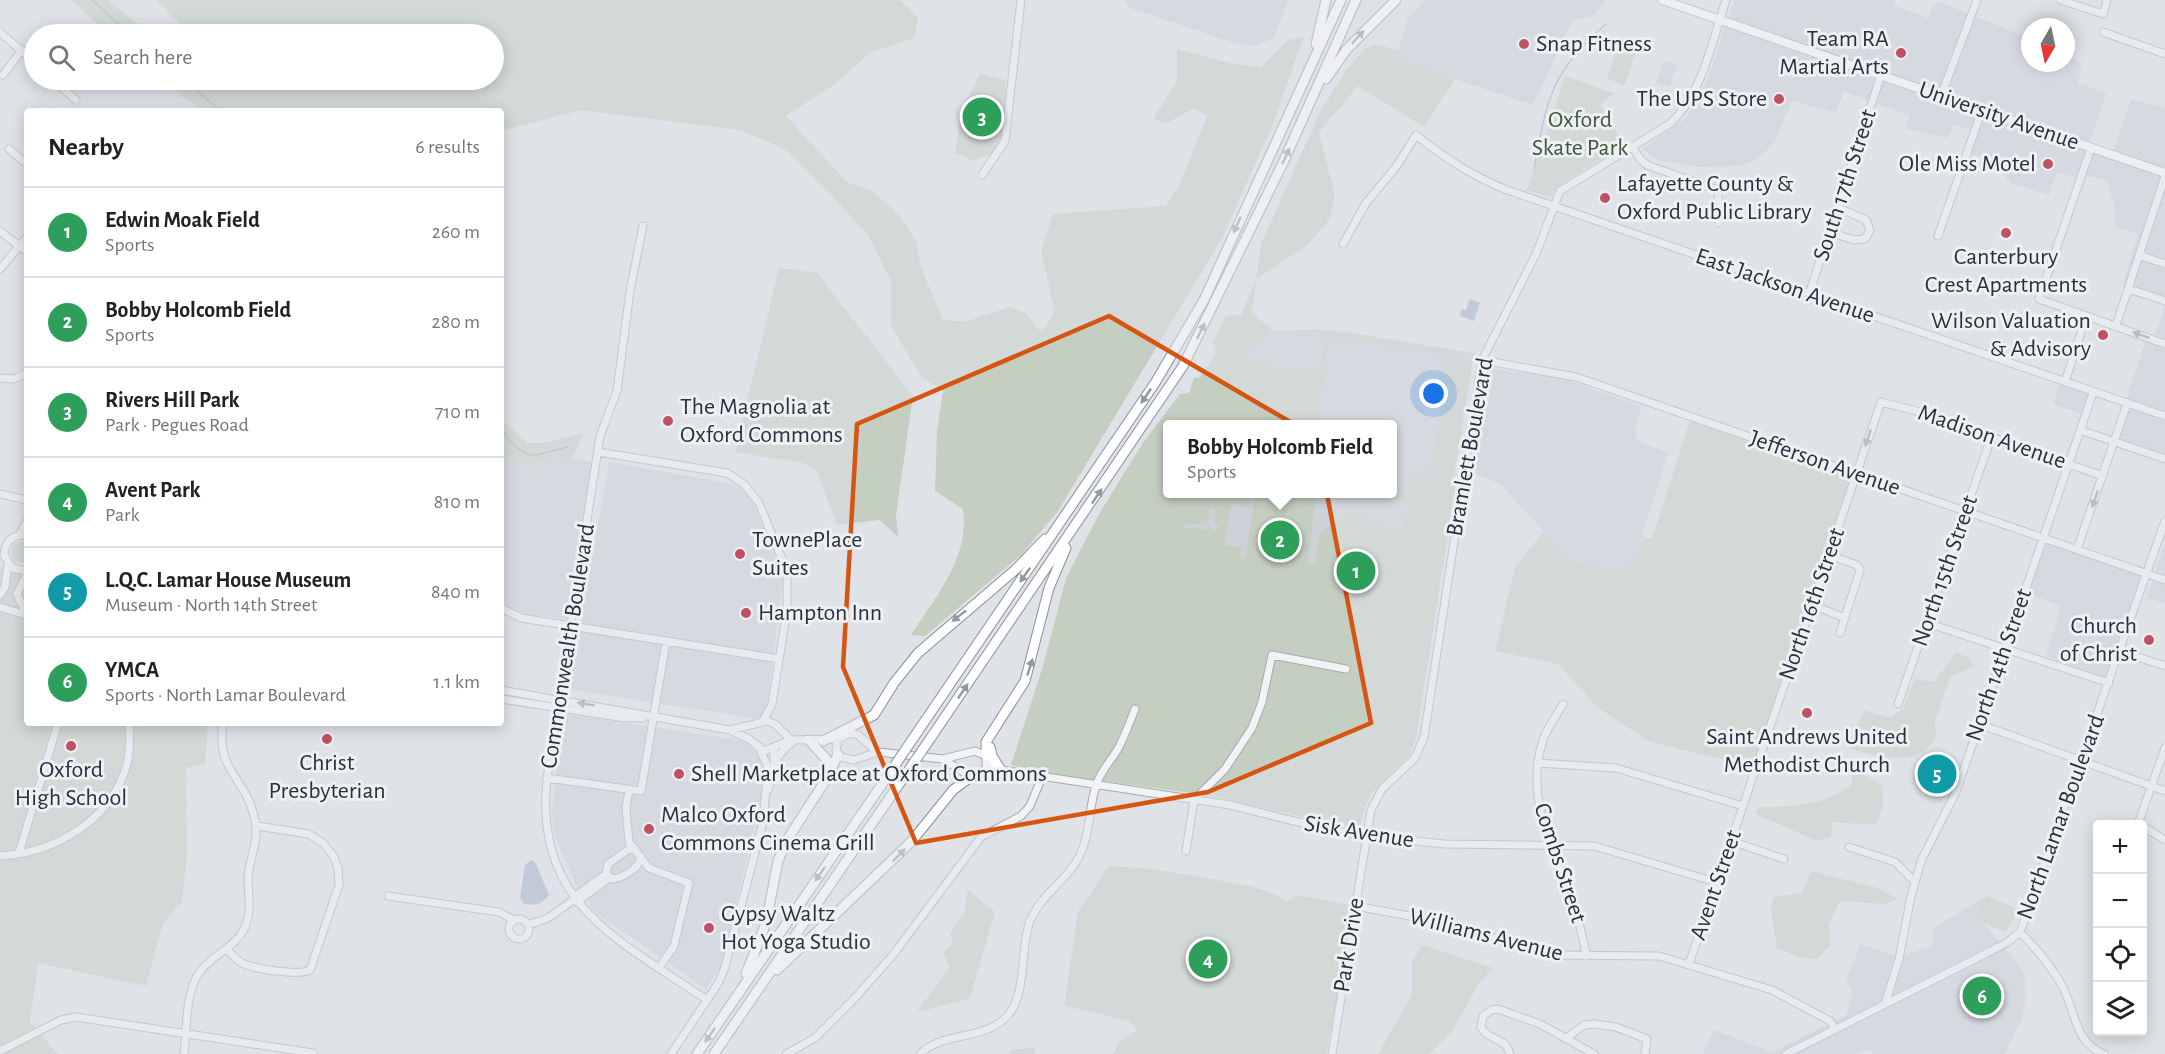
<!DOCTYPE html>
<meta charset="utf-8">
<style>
:root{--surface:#fff;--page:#f6f6f6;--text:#222;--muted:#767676;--line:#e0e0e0;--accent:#be5162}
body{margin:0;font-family:"Alegreya Sans",sans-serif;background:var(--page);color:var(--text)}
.controls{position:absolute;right:18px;bottom:18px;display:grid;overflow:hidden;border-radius:6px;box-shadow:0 3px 15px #0003}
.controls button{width:54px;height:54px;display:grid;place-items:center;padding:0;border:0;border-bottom:2px solid var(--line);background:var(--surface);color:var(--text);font:30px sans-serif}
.compass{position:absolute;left:2021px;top:18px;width:54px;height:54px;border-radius:50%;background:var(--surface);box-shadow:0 3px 15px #0003;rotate:189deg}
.you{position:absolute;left:1434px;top:394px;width:21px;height:21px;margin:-15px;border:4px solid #fff;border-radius:50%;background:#1a73e8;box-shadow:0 0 0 9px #1a73e833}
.badge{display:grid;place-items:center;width:39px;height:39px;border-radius:50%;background:var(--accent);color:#fff;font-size:20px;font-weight:700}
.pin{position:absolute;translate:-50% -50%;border:3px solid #fff;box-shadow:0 2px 6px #0006}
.popup{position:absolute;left:1163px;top:420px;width:234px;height:78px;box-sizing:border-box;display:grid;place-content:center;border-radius:6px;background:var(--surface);filter:drop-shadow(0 2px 4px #0005);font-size:20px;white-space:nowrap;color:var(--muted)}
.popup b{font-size:22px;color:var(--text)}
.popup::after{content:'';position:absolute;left:50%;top:100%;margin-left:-12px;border:12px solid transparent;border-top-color:var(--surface)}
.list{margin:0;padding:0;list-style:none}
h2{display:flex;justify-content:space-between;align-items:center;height:78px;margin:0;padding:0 24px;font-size:26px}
h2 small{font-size:20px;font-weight:400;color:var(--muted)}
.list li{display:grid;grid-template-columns:39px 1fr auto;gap:18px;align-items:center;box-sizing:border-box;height:90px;padding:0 24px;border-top:2px solid var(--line)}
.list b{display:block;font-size:22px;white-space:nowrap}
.list p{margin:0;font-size:20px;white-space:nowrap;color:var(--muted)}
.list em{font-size:20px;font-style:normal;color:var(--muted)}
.icon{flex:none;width:33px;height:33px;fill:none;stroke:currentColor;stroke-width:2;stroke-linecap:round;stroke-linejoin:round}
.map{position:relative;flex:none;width:2165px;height:1054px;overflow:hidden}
.search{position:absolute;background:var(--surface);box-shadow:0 3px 15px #0003;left:24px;top:24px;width:480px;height:66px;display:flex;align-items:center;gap:15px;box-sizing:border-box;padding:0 21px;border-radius:33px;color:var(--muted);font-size:22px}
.panel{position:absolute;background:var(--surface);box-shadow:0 3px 15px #0003;left:24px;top:108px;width:480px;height:618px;border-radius:6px}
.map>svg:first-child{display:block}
.built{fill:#cdd1d8}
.green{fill:#c5cfc1;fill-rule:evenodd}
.water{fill:#9eb0c3}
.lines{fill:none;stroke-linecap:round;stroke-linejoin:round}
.stream{stroke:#9eb0c3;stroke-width:1.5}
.minor-casing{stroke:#a5a9b0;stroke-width:9}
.major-casing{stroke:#a0a7b1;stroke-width:10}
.highway-casing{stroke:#88909b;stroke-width:11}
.minor{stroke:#f1f3f5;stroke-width:7}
.major{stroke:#fff;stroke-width:8}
.highway{stroke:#fff;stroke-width:9}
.highway-bridge-casing{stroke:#88909b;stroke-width:11;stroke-linecap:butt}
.highway-bridge{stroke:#fff;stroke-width:9}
.oneway{fill:#94989e}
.oneway2{fill:#8e9298}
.marked{fill:none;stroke:#d55511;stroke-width:4.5;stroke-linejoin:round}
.poi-dot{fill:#be5162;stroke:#eef1f4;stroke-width:2}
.labels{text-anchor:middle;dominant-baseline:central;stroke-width:6;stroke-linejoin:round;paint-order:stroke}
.poi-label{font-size:24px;fill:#2a303c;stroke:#eef1f4;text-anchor:start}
.street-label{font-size:24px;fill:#2a303c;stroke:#eef1f4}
.park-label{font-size:24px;fill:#3e5639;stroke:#eef1f4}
</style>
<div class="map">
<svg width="2165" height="1054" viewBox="0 0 2165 1054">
<rect width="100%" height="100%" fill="#dfe2e7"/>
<path class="built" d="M1123,0H1288L1274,38L1257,45L1234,43L1130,8Z
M1425,0H1606L1594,15L1572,21L1533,105L1395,59L1408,18Z
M1734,0H1895L1894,5L1928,18L1937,1L2030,38V63H2066V54L2082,64L2078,83L2106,93L2078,178L2057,172L2049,195L2011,183L1992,161L1967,153L1977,131L1953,125L1948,138L1906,129L1910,116L1844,91L1836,113L1792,100L1774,144L1755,160L1739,166L1699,167L1657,160L1643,149L1685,119L1696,104L1711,70Z
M1664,61L1677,65L1670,87L1656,83Z
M2131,99L2165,108V299L2123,284L2138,234L2114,226L2115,209L2108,181L2085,175L2092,152L2111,158Z
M2165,306V457L2112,440L2146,340L2153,341Z
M1272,330H1331L1474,353L1452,491L1370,622L1135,512L1168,494H1392V424H1193L1245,351Z
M1489,368L1561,378L1641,406L1635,429L1637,440L1668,453L1635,558L1620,570L1574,562L1559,555L1544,531L1500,484L1472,473Z
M2060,384L2090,395L2084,415L2053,404Z
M501,457L530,466L552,457L597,462L568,619L501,611Z
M609,462L733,484L749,495L775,552L783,581L765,720L568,689Z
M2044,542L2142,575L2107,678L2046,656L2061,606L2027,593Z
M2165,542V604L2147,598Z
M563,714L753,742L764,766L761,798L721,967L706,989L596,913L575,883L555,837L552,812Z
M1977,902L1983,923L2019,965L2025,977L2026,1002L2022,1017L2005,1054H1874L1869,1049L1855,1054H1703L1714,1030L1772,1052L1846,1015L1853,992L1846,982L1860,944L1897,957L1932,946L1934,928Z"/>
<path class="green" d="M71,0H108L149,34H109Z
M157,0H900L918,17L915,38L871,52L835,84L786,116L847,182L872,191L899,215L916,240L921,267L943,320L964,322L1010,307L1025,313L1041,332L1055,312L1041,251L1053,214L1166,206L1179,186L1207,116L1194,108L1167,123L1153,119L1177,81V49L1233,64L1261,67L1290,39L1303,38L1273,124L1221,240L1058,511L1021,555L925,636L911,635C936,596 970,557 963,509L935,491L937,431L943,391L921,376L891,326V280L867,233L787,150L740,130L581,110L501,131V111H203L161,80H494V34H189Z
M1375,44L1398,50L1395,59L1455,79L1424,127L1358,86L1319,132L1335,195L1330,219L1306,246L1256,279L1252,312L1272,330L1245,351L1247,362L1305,372L1319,369L1327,335L1292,330H1331L1475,354L1433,353L1336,338L1331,342L1327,353L1317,424H1168V494H1246L1250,499L1248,507L1231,504L1224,545L1242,548L1240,557L1245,559L1255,494L1332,495L1331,500L1316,498L1307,570L1308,563L1315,564L1319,534L1333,522L1343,523L1345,514L1368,518L1367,523L1402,533L1409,505L1387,494L1398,491L1415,493L1416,486L1403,484L1404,480L1409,481L1410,476L1456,483L1416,739L1409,756L1372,793L1364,808L1360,829H1357L1206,795L1038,772L1011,765L1043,666L1066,578L1099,514L1142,444L1180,394L1189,393L1194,378L1200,377L1216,354L1213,342L1226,316L1241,315L1256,279L1261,244L1321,110L1347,70L1364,49ZM1214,506L1215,519L1213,521L1219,527L1215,531L1209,526L1207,530H1198L1197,527L1183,528L1182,525L1205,523L1209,519V510Z
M1618,46L1636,52L1625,85L1607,79Z
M981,73L1006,81L1004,128L995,152L974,161L955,153L962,109Z
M1565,76L1614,93L1600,105L1622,140L1628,142L1560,185L1550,197L1527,190Z
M779,268L817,273L913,396L896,515L898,537L880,520L837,525L816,469L803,463L735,452Z
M1444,363L1472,364L1454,477L1428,473L1425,468L1426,463L1432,464L1444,386L1439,385L1440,367Z
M1691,417L1856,474L1757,767L1650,742L1597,707L1558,664L1495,651L1515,568L1544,531L1559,555L1574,562L1620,570L1635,558L1643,537L1652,539Z
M501,419L528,443H544L584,433L572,459L552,457L530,466L501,457Z
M21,541L27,543V563L15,562L10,553L14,544Z
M0,567L27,577V723H208L205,764L186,768L187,855L182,902L163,923L146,986L38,963L30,1022L58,1054H0Z
M1956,653L1968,657L1975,666L1950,677L1934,725L1937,733C1933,741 1928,751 1919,754C1897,763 1870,755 1848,748L1864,710L1892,718L1903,708L1915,679L1934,682Z
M1853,768L1882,786L1883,806L1876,825L1832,822L1831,837L1817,841L1756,814L1758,807C1789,807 1826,806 1851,785Z
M1109,866L1154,869L1250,886L1276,894L1286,903L1296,895L1355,906L1326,1054H1113L1119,1042L1137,1030L1130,1021L1064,1006L1078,912Z
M1811,871L1879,888L1897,899L1885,904L1840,901L1829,924L1830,945L1817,959L1798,957L1777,948L1771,908L1774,897L1802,893Z
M967,889L995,912L970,998L916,1013L950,968L943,953L953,943L950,933L965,913Z
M1989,896L2019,910L2005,932L1983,923L1977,902Z
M1422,945L1493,968L1479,983L1453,1030L1429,1054H1378L1412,995V963Z
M1035,1047V1054H1010L1011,1050Z"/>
<path class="water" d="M1470,299L1480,303L1474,321L1460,316L1462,309L1466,310Z
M531,860L535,862L549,895C542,904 535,906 524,904L520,898L525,865Z"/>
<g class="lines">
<path class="stream" d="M92,0L130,34
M184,80L221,111
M1534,169C1547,100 1550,72 1606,24
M501,426C507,442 518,449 532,456L568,447"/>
<g class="minor-casing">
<path id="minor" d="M2060,0L2103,14L2107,0
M0,32L34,62
M2103,32L2165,54
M3,75L22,50
M53,80L76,100
M1941,96L1977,0
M1632,146L1640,159L1647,165L1717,190L1720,205L1719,223
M2091,148L2039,299L2165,344
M9,149L27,164
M982,175L1005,141L1021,0
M643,226L630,291L617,391L600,436L547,778C534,904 617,939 707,1000
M0,231L27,252
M1829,232L1854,240L1865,239L1870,230L1866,220L1837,207
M1938,236L1982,110
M1343,244L1366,203L1396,167L1416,135C1445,158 1472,176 1507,190L2165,416
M2139,255L2165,264
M0,269L27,237
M2129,289L2165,301
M1809,294L1881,75
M2116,326L2165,176
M1482,360L1576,377L2165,580
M0,378L14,379L27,373
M2065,382L2086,317
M2080,430L2165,459
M598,452L727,473L744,484L759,503L787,571V610L772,704L763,721
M0,494L27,500
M20,534L27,521
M27,535C13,534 5,541 4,555L12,568L27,571
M2077,549L2127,404
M1829,555L1857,565L1860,570L1840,633
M27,574L17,594L27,615
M0,595L5,587L8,564
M1812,605L1845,618
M0,607L26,615
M501,608L521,618L779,659
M1927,623L2109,683
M2119,651L2165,666
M501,690L730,730L749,739L764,751L791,740L838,739
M501,699L625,718H643
M1563,704C1556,716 1547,728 1543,740C1518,815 1577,883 1586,956
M1898,704L1991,438
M1979,724L2165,791
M730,730L767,721L775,724L791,740
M850,733L858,735L878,752L854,760L840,757L836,751L838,739Z
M975,751L986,756V769L976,776L965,773L943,759Z
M878,752L943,759
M988,760L994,767L1001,770L1230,805L1330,830L1366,836L1445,844L1594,846L1716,882
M1537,763L1616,768L1743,806
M775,765L780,754L794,740
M547,778L641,791L666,642
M629,790L626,808L629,842L649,868L689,883L674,946L659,968
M768,790L774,773V749
M2138,824L2165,748
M2142,826L2165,840
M1731,841L1784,859
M1849,847L1895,862L1915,882
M636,850L629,849L608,864L606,874L612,879C623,878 639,868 641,857
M1186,851L1194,800L1225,769L1252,728L1262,702L1272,655L1346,669
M19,853L58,723
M0,856C55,853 112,820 127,764C130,751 130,737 129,723
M388,896L499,912L514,920
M574,897L606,874
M577,902L609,878
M1355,906L1448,923L1546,955L1659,956L1772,990L1830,1021L1835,1029
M509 929a10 10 0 1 1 20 0a10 10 0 1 1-20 0Z
M528,925L548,918L575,899
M2020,932C2035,948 2050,964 2061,984C2076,1009 2073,1042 2104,1054
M228,950C232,955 236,960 242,963C254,969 299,976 310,970L339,885L338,868L334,857L324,844L309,834L257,826
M1689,964L1881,402L1917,411L2103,476
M1885,1004L1899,959L1911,896L1922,859L1956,792L2093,393
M1565,1039L1584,1025L1594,1024L1616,1027L1647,1039L1645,1054
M0,1051L61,1020L76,1017L313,1053
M184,1054C187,1030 185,993 199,973C217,948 245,948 249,911C250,900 248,889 248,879C249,855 261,841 254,816C244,775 216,772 223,723
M671,1054L719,982L725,967L763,822L768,767L760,750
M786,1054L815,1038L855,998L893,955L981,837L1021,816L1030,806L1042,777
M920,1054C944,1030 986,1042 1009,1014C1027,992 1020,947 1030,921C1041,894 1067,881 1079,857C1091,834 1088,809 1096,786C1100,771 1112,760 1119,747C1125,735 1130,722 1135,709
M1332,1054L1371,810L1382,789L1415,758L1424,737L1482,360L1536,254L1560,191L1671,123C1703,92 1712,41 1726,0
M1510,1054C1506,1037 1488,1041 1481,1027L1483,1016L1491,1010L1498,1009L1540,1024L1594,1054
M1786,1054L1981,956L2008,942L2020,932L2165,521"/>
</g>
<g class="major-casing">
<path id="major" d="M1662,0L2165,173"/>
</g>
<g class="highway-casing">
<path id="highway" d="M1316,44L1326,0
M1326,79L1347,49L1396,0
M914,737L1155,383L1204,300L1341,0
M930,739L1183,366L1282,165L1356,0
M809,740L827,760L829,775
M823,741L874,715L894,683L918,653L1015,570L1045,539
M990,747L992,756L1001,770
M986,756V742L1025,681L1049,588L1066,548
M777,970L912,841L953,790L972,776
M746,974L766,923L778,861L787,840L829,775L838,754
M697,1054L889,774
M714,1054L904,777"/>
</g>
<use href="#minor" class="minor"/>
<use href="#major" class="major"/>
<use href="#highway" class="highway"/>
<g class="highway-bridge-casing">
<path id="highway-bridge" d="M889,774L914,737
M904,777L930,739"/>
</g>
<use href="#highway-bridge" class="highway-bridge"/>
</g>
<defs><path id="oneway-solid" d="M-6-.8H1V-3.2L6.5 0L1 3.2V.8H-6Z" transform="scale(1.5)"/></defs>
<g class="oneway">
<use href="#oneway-solid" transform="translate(1358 37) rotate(-48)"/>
<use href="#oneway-solid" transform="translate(1286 156) rotate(-65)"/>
<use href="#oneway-solid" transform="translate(1237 225) rotate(115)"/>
<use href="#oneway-solid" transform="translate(1201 331) rotate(-63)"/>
<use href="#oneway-solid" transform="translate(1146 396) rotate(124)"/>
<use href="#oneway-solid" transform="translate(1097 496) rotate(-56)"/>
<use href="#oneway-solid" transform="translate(1025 575) rotate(125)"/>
<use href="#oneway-solid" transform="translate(959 616) rotate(142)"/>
<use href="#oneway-solid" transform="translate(1030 667) rotate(-72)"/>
<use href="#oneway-solid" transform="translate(963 691) rotate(-56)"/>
<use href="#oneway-solid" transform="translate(899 855) rotate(-45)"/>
<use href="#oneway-solid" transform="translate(820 874) rotate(125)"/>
<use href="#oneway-solid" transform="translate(710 1035) rotate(125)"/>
</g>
<g class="oneway2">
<use href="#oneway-solid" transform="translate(2141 335) rotate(-161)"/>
<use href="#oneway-solid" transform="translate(1868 438) rotate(108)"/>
<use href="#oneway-solid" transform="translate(2095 499) rotate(109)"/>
<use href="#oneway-solid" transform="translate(586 704) rotate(-171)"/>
</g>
<path d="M0 0H2165V1054H0ZM1109,316L1316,437L1371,723L1208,792L916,843L843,667L857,424Z" fill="#dfe2e7" fill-opacity=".55" fill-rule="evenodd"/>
<path class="marked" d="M1109,316L1316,437L1371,723L1208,792L916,843L843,667L857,424Z"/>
<g class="poi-dot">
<circle cx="1524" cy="44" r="6"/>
<circle cx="1901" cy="53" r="6"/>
<circle cx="1779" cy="99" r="6"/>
<circle cx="2048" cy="164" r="6"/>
<circle cx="1605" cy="198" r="6"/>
<circle cx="2006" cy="233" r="6"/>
<circle cx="2103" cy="335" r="6"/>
<circle cx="668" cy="421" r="6"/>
<circle cx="740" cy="554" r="6"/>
<circle cx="746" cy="613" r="6"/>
<circle cx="2149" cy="640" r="6"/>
<circle cx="1807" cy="713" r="6"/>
<circle cx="327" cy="739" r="6"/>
<circle cx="71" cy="746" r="6"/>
<circle cx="679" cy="774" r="6"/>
<circle cx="649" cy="829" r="6"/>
<circle cx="709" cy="928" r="6"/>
</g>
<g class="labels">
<g class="poi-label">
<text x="1889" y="39" text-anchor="end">Team RA<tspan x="1889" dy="28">Martial Arts</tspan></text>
<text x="1536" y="44">Snap Fitness</text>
<text x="1767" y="99" text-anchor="end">The UPS Store</text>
<text x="2036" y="164" text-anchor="end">Ole Miss Motel</text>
<text x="1617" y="184">Lafayette County &amp;<tspan x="1617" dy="28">Oxford Public Library</tspan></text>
<text x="2006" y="257" text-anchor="middle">Canterbury<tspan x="2006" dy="28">Crest Apartments</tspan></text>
<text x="2091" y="321" text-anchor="end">Wilson Valuation<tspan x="2091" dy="28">&amp; Advisory</tspan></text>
<text x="680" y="407">The Magnolia at<tspan x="680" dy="28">Oxford Commons</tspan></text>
<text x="752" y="540">TownePlace<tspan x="752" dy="28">Suites</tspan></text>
<text x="758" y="613">Hampton Inn</text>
<text x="2137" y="626" text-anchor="end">Church<tspan x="2137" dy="28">of Christ</tspan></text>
<text x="1807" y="737" text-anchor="middle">Saint Andrews United<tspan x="1807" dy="28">Methodist Church</tspan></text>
<text x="327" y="763" text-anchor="middle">Christ<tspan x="327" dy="28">Presbyterian</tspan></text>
<text x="71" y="770" text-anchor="middle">Oxford<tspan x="71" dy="28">High School</tspan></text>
<text x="691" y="774">Shell Marketplace at Oxford Commons</text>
<text x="661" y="815">Malco Oxford<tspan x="661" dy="28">Commons Cinema Grill</tspan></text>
<text x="721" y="914">Gypsy Waltz<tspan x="721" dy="28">Hot Yoga Studio</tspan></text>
</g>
<g class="street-label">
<text transform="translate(1999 116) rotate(19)">University Avenue</text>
<text transform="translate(1845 185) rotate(-72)">South 17th Street</text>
<text transform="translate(1785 286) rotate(19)">East Jackson Avenue</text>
<text transform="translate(1992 437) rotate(19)">Madison Avenue</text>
<text transform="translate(1470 447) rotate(-80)">Bramlett Boulevard</text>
<text transform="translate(1825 463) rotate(19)">Jefferson Avenue</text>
<text transform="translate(1945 571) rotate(-71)">North 15th Street</text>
<text transform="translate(1812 604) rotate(-71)">North 16th Street</text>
<text transform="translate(568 646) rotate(-81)">Commonwealth Boulevard</text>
<text transform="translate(1999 665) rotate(-71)">North 14th Street</text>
<text transform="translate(2061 817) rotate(-70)">North Lamar Boulevard</text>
<text transform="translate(1359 832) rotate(9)">Sisk Avenue</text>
<text transform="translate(1560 863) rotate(72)">Combs Street</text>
<text transform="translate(1716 885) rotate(-71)">Avent Street</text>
<text transform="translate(1486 935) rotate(14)">Williams Avenue</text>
<text transform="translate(1349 945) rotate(-81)">Park Drive</text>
</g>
<g class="park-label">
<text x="1580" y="120">Oxford<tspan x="1580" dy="28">Skate Park</tspan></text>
</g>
</g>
</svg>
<div class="controls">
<button>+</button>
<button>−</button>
<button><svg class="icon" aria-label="locate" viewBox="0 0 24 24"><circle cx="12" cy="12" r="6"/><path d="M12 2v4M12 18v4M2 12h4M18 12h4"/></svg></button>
<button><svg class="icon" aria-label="layers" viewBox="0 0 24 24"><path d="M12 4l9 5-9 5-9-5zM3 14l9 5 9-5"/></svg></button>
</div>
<svg class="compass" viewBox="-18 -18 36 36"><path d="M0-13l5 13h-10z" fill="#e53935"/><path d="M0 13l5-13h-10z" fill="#767676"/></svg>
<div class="you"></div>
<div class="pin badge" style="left:1356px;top:571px;background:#2e9e5b">1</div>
<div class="pin badge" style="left:1280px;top:540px;background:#2e9e5b">2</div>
<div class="popup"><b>Bobby Holcomb Field</b>Sports</div>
<div class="pin badge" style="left:982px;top:117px;background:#2e9e5b">3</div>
<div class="pin badge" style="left:1208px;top:959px;background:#2e9e5b">4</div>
<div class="pin badge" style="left:1937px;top:774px;background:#0f9aa8">5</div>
<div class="pin badge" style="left:1982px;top:996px;background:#2e9e5b">6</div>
<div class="search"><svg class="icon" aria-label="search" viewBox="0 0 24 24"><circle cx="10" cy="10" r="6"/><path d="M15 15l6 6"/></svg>Search here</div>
<section class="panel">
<h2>Nearby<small>6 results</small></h2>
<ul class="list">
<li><span class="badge" style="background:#2e9e5b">1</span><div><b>Edwin Moak Field</b><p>Sports</p></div><em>260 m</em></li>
<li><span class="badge" style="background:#2e9e5b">2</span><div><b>Bobby Holcomb Field</b><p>Sports</p></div><em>280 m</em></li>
<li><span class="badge" style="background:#2e9e5b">3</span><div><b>Rivers Hill Park</b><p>Park · Pegues Road</p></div><em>710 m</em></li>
<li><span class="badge" style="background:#2e9e5b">4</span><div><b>Avent Park</b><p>Park</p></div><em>810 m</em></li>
<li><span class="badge" style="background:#0f9aa8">5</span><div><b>L.Q.C. Lamar House Museum</b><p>Museum · North 14th Street</p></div><em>840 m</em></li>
<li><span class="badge" style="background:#2e9e5b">6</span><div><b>YMCA</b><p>Sports · North Lamar Boulevard</p></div><em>1.1 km</em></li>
</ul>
</section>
</div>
